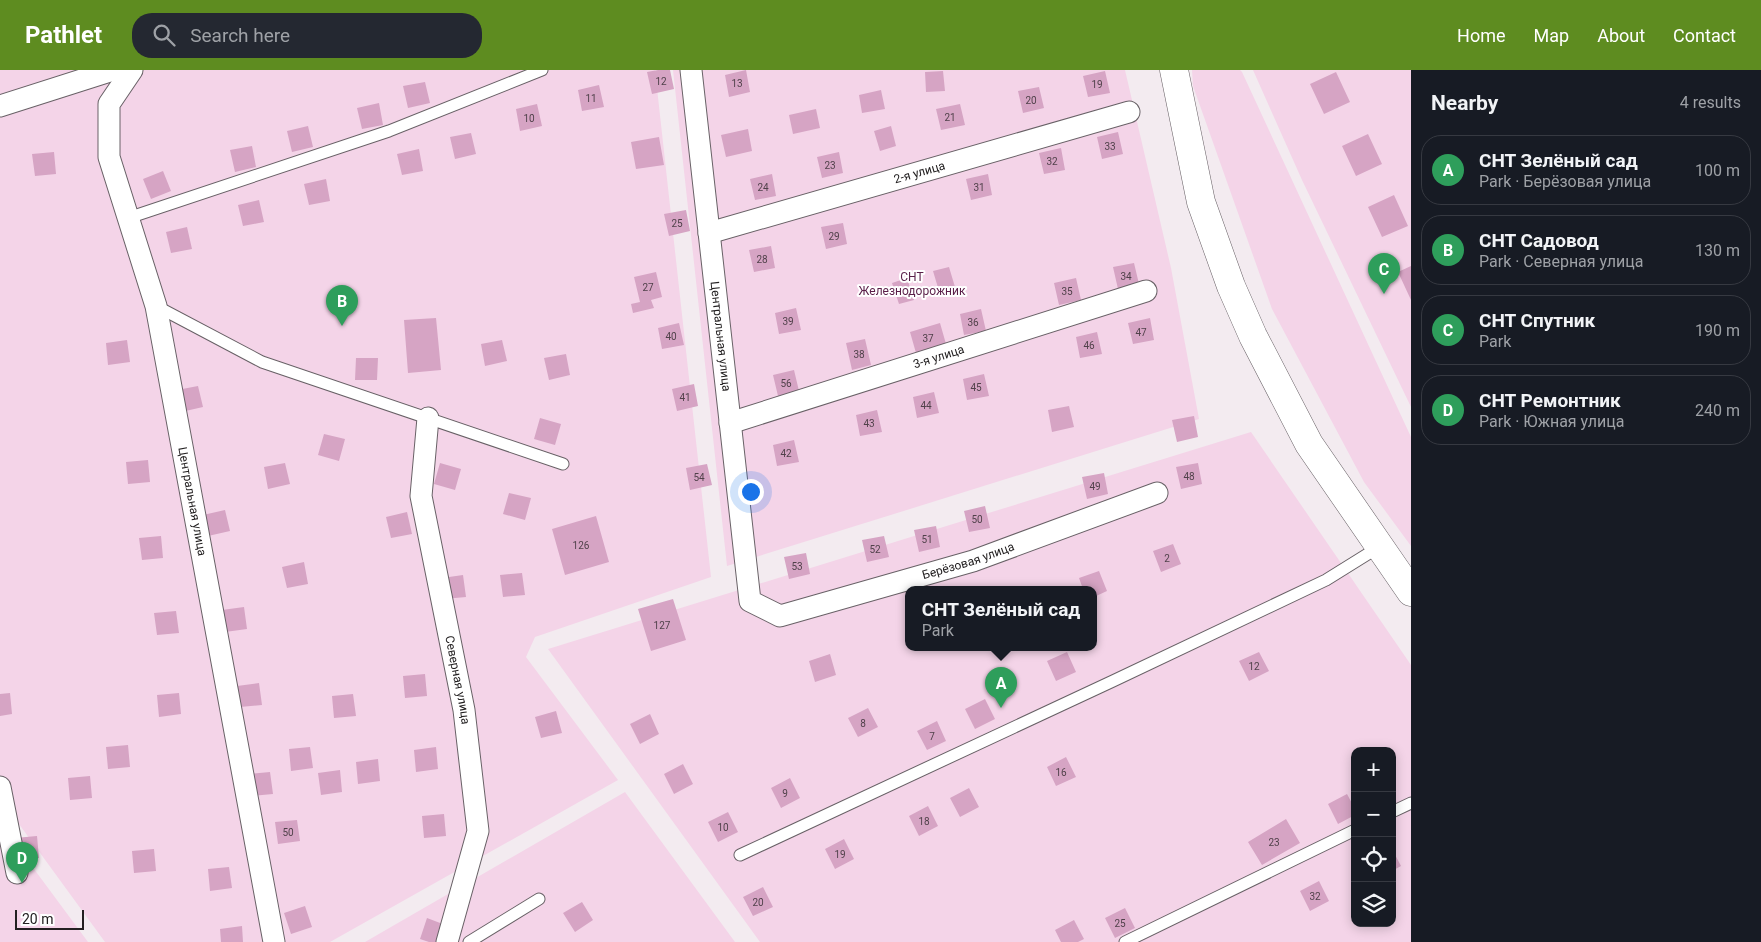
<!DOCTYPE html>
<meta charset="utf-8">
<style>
:root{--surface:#171b24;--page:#242831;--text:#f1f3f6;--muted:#9ea1a6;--line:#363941;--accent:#5e8c20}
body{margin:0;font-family:Roboto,sans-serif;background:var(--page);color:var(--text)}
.controls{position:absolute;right:15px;bottom:15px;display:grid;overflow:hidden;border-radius:10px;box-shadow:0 2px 12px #0003}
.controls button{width:45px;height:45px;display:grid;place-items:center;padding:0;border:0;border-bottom:1px solid var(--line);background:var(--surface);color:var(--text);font:25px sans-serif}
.scale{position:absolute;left:15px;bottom:12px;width:69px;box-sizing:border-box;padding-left:5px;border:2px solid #232021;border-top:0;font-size:14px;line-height:18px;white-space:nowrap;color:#232021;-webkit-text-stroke:4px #fff;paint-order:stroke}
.you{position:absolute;left:750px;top:421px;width:18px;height:18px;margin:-12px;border:4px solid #fff;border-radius:50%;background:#1a73e8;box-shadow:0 0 0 8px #1a73e833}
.badge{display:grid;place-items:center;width:32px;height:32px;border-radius:50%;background:var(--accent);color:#fff;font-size:16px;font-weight:700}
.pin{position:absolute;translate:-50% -41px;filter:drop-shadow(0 1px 2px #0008)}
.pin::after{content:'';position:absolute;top:26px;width:18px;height:15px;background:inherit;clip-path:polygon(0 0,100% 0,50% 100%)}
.popup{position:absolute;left:905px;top:516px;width:192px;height:65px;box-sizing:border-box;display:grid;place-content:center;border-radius:10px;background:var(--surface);filter:drop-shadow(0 1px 4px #0005);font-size:16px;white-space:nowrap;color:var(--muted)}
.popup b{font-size:19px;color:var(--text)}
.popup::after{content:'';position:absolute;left:50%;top:100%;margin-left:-10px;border:10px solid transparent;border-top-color:var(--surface)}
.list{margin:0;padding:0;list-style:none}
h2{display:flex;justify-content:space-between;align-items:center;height:65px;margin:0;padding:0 20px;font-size:21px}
h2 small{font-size:16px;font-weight:400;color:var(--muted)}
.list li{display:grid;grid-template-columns:32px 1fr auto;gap:15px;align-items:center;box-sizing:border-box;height:70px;margin:0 10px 10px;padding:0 10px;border:1px solid var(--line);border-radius:20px}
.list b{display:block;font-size:19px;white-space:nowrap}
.list p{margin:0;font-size:16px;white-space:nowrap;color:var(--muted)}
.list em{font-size:16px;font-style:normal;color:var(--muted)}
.icon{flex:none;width:28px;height:28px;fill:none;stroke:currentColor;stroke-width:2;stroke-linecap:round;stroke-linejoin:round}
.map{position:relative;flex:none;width:1411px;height:872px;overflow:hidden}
header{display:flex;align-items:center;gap:30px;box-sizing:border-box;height:70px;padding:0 25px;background:var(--accent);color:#fff}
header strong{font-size:24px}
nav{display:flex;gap:28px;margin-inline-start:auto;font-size:18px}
.search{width:350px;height:45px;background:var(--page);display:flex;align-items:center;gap:12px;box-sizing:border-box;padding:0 18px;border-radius:20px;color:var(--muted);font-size:19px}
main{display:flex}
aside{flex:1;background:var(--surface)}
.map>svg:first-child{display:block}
.green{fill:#f4d4e8;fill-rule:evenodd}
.building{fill:#d6a4c4}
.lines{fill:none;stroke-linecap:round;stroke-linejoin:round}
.service-casing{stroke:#686166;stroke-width:13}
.minor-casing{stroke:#686166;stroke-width:23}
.primary-casing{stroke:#686166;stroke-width:29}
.service{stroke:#fff;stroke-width:11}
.minor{stroke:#fff;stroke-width:21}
.primary{stroke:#fff;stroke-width:28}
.labels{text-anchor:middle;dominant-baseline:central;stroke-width:4;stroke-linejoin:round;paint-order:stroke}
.number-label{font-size:10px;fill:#50414a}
.street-label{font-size:12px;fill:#232021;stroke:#fff}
.park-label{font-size:12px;fill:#5a1f49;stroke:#fff}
</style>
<header>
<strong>Pathlet</strong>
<div class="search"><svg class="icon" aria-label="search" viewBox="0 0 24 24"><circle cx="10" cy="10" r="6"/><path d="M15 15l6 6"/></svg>Search here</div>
<nav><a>Home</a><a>Map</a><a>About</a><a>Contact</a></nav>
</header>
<main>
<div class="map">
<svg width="1411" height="872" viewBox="0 0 1411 872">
<rect width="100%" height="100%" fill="#f3ebf0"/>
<path class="green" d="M0,0H655L711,507L535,567L526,587L618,710L330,872H105L0,728Z
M673,0H1125L1171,198L1199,349L727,496Z
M1192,0H1240L1242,2L1411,367V476L1364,412L1272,239L1193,16Z
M1253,0H1411V337L1302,110Z
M1251,362L1411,595V872H760L548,579ZM908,519H1094V577H908ZM1355,681H1392V853H1355Z
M625,722L735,872H365Z
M0,753L88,872H0Z"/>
<path class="building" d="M658,0H670L674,19L652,24L647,2Z
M746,0L750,22L729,27L725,5Z
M943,1L945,21L926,22L925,2Z
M1105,1L1110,23L1088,27L1083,6Z
M1336,2L1350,32L1324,44L1310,14Z
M425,12L430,33L408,38L403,16Z
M599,15L604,37L582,41L578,20Z
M1039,17L1044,38L1023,43L1018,21Z
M881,20L885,39L862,43L859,25Z
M379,33L383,55L362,59L357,38Z
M537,34L542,56L520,61L516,39Z
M960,34L965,55L941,60L936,39Z
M816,39L820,58L793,64L789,45Z
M308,56L313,77L292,82L287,61Z
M891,56L896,76L880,81L874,61Z
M748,59L752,81L726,87L721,65Z
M1118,62L1123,84L1102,89L1097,67Z
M471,63L476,84L455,89L450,67Z
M1368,64L1382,94L1356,106L1342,76Z
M659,67L664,95L636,99L631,72Z
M252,76L256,97L235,102L230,80Z
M1061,78L1065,100L1044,104L1039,83Z
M419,79L423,101L402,105L397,84Z
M54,82L56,104L35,106L32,84Z
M839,82L843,103L822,108L817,87Z
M163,101L171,121L151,129L143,109Z
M772,104L776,126L755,130L750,109Z
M988,104L992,125L971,130L966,109Z
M326,109L330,131L309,135L304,114Z
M1394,125L1408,156L1382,167L1368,137Z
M259,130L264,152L243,156L238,135Z
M686,140L690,161L669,166L664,144Z
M843,153L847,174L826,179L821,157Z
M187,157L192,179L171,183L166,162Z
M771,176L775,198L754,202L749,180Z
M1134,193L1139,214L1118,219L1113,197Z
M1411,196V230L1398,202Z
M949,197L955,217L939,221L933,201Z
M656,202L662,227L651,230L654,238L633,243L631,234L640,232L634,207Z
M907,208L914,230L899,234L892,213Z
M1076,208L1081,230L1059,235L1054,213Z
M796,238L801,260L779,264L775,243Z
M981,239L986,261L964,265L960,244Z
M436,248L441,300L408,303L404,250Z
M1150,248L1154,270L1133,274L1128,253Z
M679,253L684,275L662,279L658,258Z
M940,253L946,274L916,283L910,262Z
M1097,262L1102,284L1080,288L1076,267Z
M865,269L871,295L852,300L846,273Z
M127,270L130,292L108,295L106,273Z
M502,270L507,291L485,296L481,274Z
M566,284L570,305L549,310L544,288Z
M356,288H378L377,310H355Z
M794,300L799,321L778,326L773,305Z
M984,304L989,326L967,330L963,309Z
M694,314L698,336L677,341L672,319Z
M198,316L203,337L181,342L177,320Z
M934,322L939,343L917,348L913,327Z
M1069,336L1074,357L1052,362L1048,340Z
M877,340L882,362L860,366L856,345Z
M1194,346L1198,367L1177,372L1172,350Z
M540,348L561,354L555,375L534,369Z
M324,364L345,369L339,391L318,385Z
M794,370L799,392L777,396L773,375Z
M148,390L150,412L128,414L126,392Z
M285,393L290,414L268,419L264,397Z
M440,393L461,399L455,420L434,414Z
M1198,393L1202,414L1181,419L1176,397Z
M707,394L712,415L690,420L686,398Z
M1104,403L1108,424L1087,429L1082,407Z
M509,423L531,428L525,450L503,444Z
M985,436L990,458L969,462L964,441Z
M225,440L230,461L208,466L203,445Z
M407,442L412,464L391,468L386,447Z
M596,446L609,492L565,505L552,459Z
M936,456L940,477L919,482L914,460Z
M161,466L163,488L142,490L139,468Z
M884,466L889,487L867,492L862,470Z
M1173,474L1181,494L1161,502L1153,481Z
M806,483L810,504L789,509L784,487Z
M304,492L308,514L287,518L282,497Z
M1099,501L1107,521L1094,527V519H1083L1079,508Z
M522,503L525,525L503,527L500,505Z
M463,505L466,527L444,529L442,508Z
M673,529L686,570L651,581L638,539Z
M244,537L247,559L225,562L222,540Z
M176,541L179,563L157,565L154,543Z
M1067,582L1076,602L1056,611L1047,591Z
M1259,582L1269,601L1249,611L1239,591Z
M830,584L836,605L815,612L809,591Z
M425,604L427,626L405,628L403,606Z
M259,613L262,635L240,637L237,616Z
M10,623L12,644L0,646V624Z
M179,623L181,644L159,647L157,625Z
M353,624L356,646L334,648L332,626Z
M985,629L995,649L975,659L965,639Z
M868,638L878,657L858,667L848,648Z
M556,641L562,663L541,668L535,647Z
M650,644L659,664L640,674L630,654Z
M937,651L946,671L927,680L917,661Z
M128,675L130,697L108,699L106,677Z
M310,677L313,698L291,701L289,679Z
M436,677L438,699L416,702L414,680Z
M1066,687L1076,707L1056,716L1047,697Z
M378,689L380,711L358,714L356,692Z
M683,694L693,714L674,724L664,704Z
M340,700L342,722L321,725L318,703Z
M270,702L273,724L251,726L249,704Z
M90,706L92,728L70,730L68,708Z
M790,708L800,728L781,738L771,718Z
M969,718L979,737L960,747L950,728Z
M1347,724L1355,739V745L1338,754L1328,734Z
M928,736L938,756L919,766L909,746Z
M728,742L738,762L718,772L708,752Z
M444,744L446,766L424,768L422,746Z
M1286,749L1300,773L1262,795L1248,772Z
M297,750L300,771L278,774L275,752Z
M37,766L39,788L17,790L15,768Z
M844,769L854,789L835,799L825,779Z
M154,779L156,801L134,803L132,781Z
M1392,779L1401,796L1392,801Z
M229,797L232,818L210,821L208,799Z
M1319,811L1329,831L1310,841L1300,821Z
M763,817L773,837L753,846L743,827Z
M582,832L593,850L575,862L563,843Z
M305,836L312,857L291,864L284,843Z
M1125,838L1135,858L1115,868L1105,848Z
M427,848L448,856L442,872H429L420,869Z
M1074,850L1084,869L1078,872H1061L1055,860Z
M242,856L243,872H221L220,859Z"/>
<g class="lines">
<g class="service-casing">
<path id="service" d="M128,148L389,61L542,0
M156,236L262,292L563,394
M1392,742L1411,733
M740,785L1113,611L1326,510L1379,477
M469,872L539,829
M1125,872L1355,760"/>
</g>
<g class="minor-casing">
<g id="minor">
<path id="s1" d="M132,0L109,34V87L156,236L274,872"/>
<path id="s2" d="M691,0L750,531L780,546L973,491L1157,423"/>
<path d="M0,36L113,0"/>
<path id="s3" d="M709,163L1129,42"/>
<path id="s4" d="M428,348L421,426L464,640L478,761L447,872"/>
<path id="s5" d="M730,353L1146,221"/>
<path d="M0,717L17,803"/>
</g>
</g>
<g class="primary-casing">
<path id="primary" d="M1174,0L1201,132L1231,216L1253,266L1309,374L1411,522"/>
</g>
<use href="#service" class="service"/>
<use href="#minor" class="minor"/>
<use href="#primary" class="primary"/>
</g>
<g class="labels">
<g class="number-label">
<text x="661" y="11">12</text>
<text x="737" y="13">13</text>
<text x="1097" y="14">19</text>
<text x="591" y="28">11</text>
<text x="1031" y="30">20</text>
<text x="950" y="47">21</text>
<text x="529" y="48">10</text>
<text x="1110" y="76">33</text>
<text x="1052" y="91">32</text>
<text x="830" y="95">23</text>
<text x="763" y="117">24</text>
<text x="979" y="117">31</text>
<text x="677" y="153">25</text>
<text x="834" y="166">29</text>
<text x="762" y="189">28</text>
<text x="1126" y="206">34</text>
<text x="648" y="217">27</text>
<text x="1067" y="221">35</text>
<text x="788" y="251">39</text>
<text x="973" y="252">36</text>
<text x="1141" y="262">47</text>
<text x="671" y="266">40</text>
<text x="928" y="268">37</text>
<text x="1089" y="275">46</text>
<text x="859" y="284">38</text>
<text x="786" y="313">56</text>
<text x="976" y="317">45</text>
<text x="685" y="327">41</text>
<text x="926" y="335">44</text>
<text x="869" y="353">43</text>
<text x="786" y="383">42</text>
<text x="1189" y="406">48</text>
<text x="699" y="407">54</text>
<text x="1095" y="416">49</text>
<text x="977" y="449">50</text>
<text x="927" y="469">51</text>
<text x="581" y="475">126</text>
<text x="875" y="479">52</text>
<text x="1167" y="488">2</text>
<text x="797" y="496">53</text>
<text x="662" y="555">127</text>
<text x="1254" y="596">12</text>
<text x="863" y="653">8</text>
<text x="932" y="666">7</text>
<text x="1061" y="702">16</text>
<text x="785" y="723">9</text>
<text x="924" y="751">18</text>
<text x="723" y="757">10</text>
<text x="288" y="762">50</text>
<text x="1274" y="772">23</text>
<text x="840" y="784">19</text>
<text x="1315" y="826">32</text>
<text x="758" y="832">20</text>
<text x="1120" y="853">25</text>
</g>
<g class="street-label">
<text stroke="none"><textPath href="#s3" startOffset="219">2-я улица</textPath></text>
<text stroke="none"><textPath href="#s2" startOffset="268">Центральная улица</textPath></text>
<text stroke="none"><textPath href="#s5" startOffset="219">3-я улица</textPath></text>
<text stroke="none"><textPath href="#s1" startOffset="449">Центральная улица</textPath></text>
<text stroke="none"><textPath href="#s2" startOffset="764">Берёзовая улица</textPath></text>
<text stroke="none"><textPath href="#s4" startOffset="266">Северная улица</textPath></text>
</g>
<g class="park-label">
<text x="912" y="207">СНТ<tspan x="912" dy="14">Железнодорожник</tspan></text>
</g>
</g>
</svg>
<div class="controls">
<button>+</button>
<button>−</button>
<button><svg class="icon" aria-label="locate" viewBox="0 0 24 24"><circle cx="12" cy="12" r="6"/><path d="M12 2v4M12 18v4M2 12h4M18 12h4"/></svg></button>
<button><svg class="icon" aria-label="layers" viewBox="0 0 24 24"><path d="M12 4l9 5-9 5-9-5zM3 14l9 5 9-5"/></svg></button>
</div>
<div class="scale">20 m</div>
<div class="you"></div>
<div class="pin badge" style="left:1001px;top:638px;background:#2e9e5b">A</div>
<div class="popup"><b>СНТ Зелёный сад</b>Park</div>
<div class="pin badge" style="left:342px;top:256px;background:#2e9e5b">B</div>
<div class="pin badge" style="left:1384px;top:224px;background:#2e9e5b">C</div>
<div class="pin badge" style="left:22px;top:813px;background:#2e9e5b">D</div>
</div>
<aside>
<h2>Nearby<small>4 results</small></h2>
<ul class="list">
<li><span class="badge" style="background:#2e9e5b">A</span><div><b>СНТ Зелёный сад</b><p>Park · Берёзовая улица</p></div><em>100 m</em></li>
<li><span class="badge" style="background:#2e9e5b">B</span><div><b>СНТ Садовод</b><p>Park · Северная улица</p></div><em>130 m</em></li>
<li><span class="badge" style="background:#2e9e5b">C</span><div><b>СНТ Спутник</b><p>Park</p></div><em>190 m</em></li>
<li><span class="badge" style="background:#2e9e5b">D</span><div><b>СНТ Ремонтник</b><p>Park · Южная улица</p></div><em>240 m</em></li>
</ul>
</aside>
</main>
